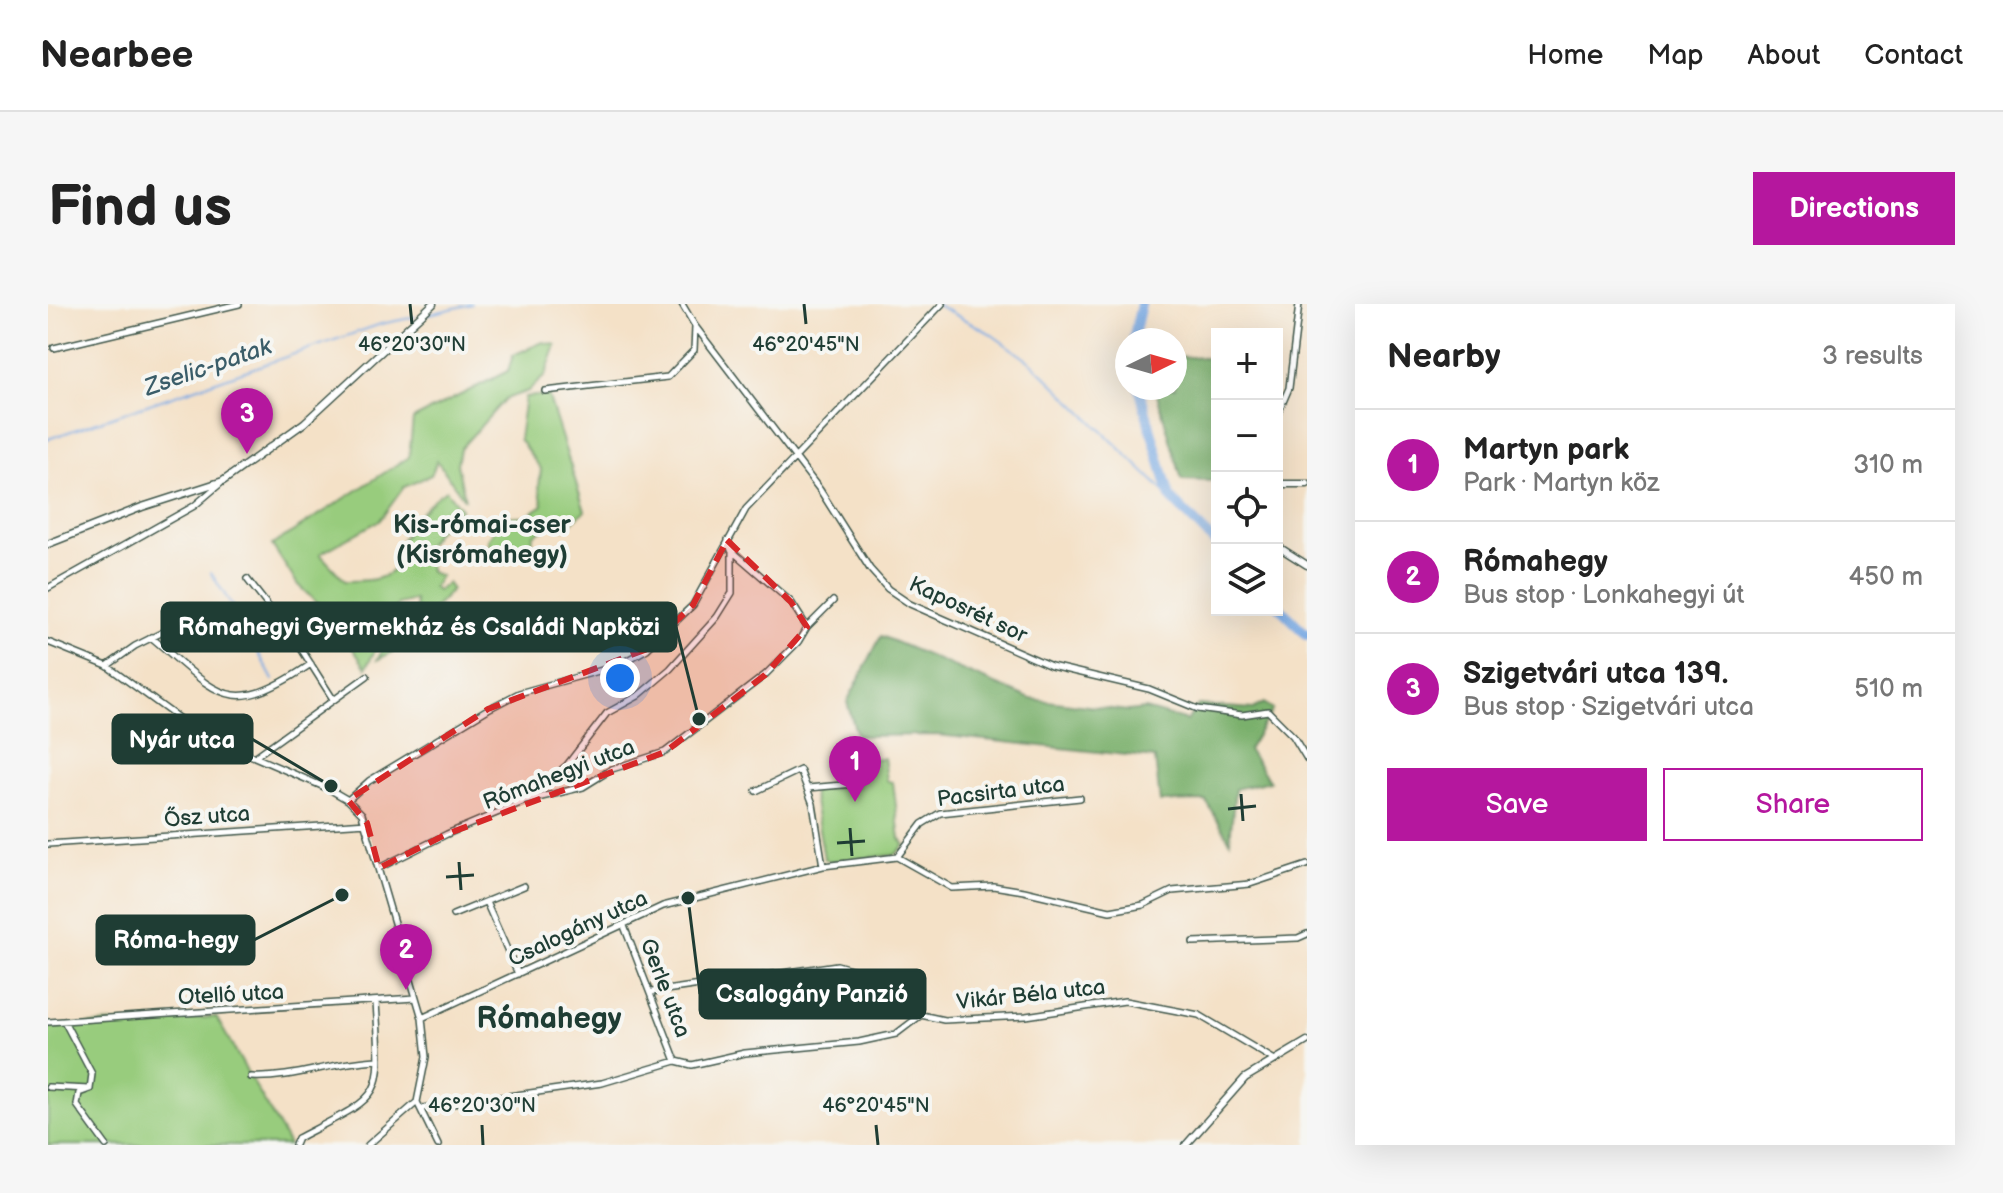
<!DOCTYPE html>
<meta charset="utf-8">
<style>
:root{--surface:#fff;--page:#f6f6f6;--text:#222;--muted:#767676;--line:#e0e0e0;--accent:#b5179e}
body{margin:0;font-family:"Balsamiq Sans",sans-serif;background:var(--page);color:var(--text)}
.controls{position:absolute;right:24px;top:24px;display:grid;overflow:hidden;border-radius:0px;box-shadow:0 8px 32px #0002}
.controls button{width:72px;height:72px;display:grid;place-items:center;padding:0;border:0;border-bottom:2px solid var(--line);background:var(--surface);color:var(--text);font:40px sans-serif}
.compass{position:absolute;left:1067px;top:24px;width:72px;height:72px;border-radius:50%;background:var(--surface);box-shadow:0 8px 32px #0002;rotate:85deg}
.you{position:absolute;left:572px;top:374px;width:28px;height:28px;margin:-20px;border:6px solid #fff;border-radius:50%;background:#1a73e8;box-shadow:0 0 0 12px #1a73e833}
.badge{display:grid;place-items:center;width:52px;height:52px;border-radius:50%;background:var(--accent);color:#fff;font-size:26px;font-weight:700}
.pin{position:absolute;translate:-50% -66px;filter:drop-shadow(0 2px 4px #0008)}
.pin::after{content:'';position:absolute;top:42px;width:28px;height:24px;background:inherit;clip-path:polygon(0 0,100% 0,50% 100%)}
.list{margin:0;padding:0;list-style:none}
h2{display:flex;justify-content:space-between;align-items:center;height:104px;margin:0;padding:0 32px;font-size:34px}
h2 small{font-size:26px;font-weight:400;color:var(--muted)}
.list li{display:grid;grid-template-columns:52px 1fr auto;gap:24px;align-items:center;box-sizing:border-box;height:112px;padding:0 32px;border-top:2px solid var(--line)}
.list b{display:block;font-size:30px;white-space:nowrap}
.list p{margin:0;font-size:26px;white-space:nowrap;color:var(--muted)}
.list em{font-size:26px;font-style:normal;color:var(--muted)}
.actions{display:flex;gap:16px;padding:24px 32px}
.actions a{flex:1;padding:18px 0;border:2px solid var(--accent);border-radius:0px;text-align:center;font-size:28px;color:var(--accent)}
.actions .main{background:var(--accent);color:#fff}
.icon{flex:none;width:44px;height:44px;fill:none;stroke:currentColor;stroke-width:2;stroke-linecap:round;stroke-linejoin:round}
.map{position:relative;flex:none;width:1259px;height:841px;overflow:hidden;border-radius:0px}
header{display:flex;align-items:center;gap:48px;box-sizing:border-box;height:112px;padding:0 40px;background:var(--surface);border-bottom:2px solid var(--line)}
header strong{font-size:38px}
nav{display:flex;gap:44px;margin-inline-start:auto;font-size:28px}
.intro{display:flex;align-items:center;justify-content:space-between;box-sizing:border-box;height:192px;padding:0 48px}
h1{margin:0;font-size:56px}
.button{padding:20px 36px;border-radius:0px;background:var(--accent);color:#fff;font-size:28px;font-weight:700}
main{display:flex;gap:48px;padding:0 48px}
aside{flex:1;background:var(--surface);border-radius:0px;box-shadow:0 8px 32px #0002}
.map>svg:first-child{display:block}
.green{fill:#98cc7d;stroke:#5c8458;stroke-width:2}
.forest{fill:#7ab06c;stroke:#4c7650;stroke-width:2}
.lines{fill:none;stroke-linecap:round;stroke-linejoin:round}
.stream{stroke:#78a9e3;stroke-width:2}
.river{stroke:#78a9e3;stroke-width:10}
.minor-casing{stroke:#3f564a;stroke-width:8}
.tertiary-casing{stroke:#3f564a;stroke-width:9}
.minor{stroke:#fff;stroke-width:5}
.tertiary{stroke:#fff;stroke-width:6}
.marked{fill:#d62828;fill-opacity:0.2;stroke:#d62828;stroke-width:6;stroke-dasharray:16 10;stroke-linejoin:round}
.ticks{fill:none;stroke:#1f3d34;stroke-width:3}
.labels{text-anchor:middle;dominant-baseline:central;stroke-width:8;stroke-linejoin:round;paint-order:stroke}
.street-label{font-size:22px;fill:#1f3d34;stroke:#f6f6f2}
.water-label{font-size:24px;font-style:italic;fill:#3a5d69;stroke:#f6f6f2}
.quarter-label{font-size:26px;font-weight:bold;fill:#1f3d34;stroke:#f6f6f2}
.district-label{font-size:30px;font-weight:bold;fill:#1f3d34;stroke:#f6f6f2}
.ticks-label{font-size:20px;text-anchor:middle;fill:#1f3d34;stroke:#f6f6f2;stroke-width:8;stroke-linejoin:round;paint-order:stroke}
.leader{fill:none;stroke:#1f3d34;stroke-width:3}
.callout-dot{fill:#1f3d34;stroke:#f6f6f2;stroke-width:3}
.callout{fill:#1f3d34;stroke:#1f3d34;stroke-width:3}
.callout-label{font-size:24px;text-anchor:middle;font-weight:bold;fill:#fff}
</style>
<header>
<strong>Nearbee</strong>
<nav><a>Home</a><a>Map</a><a>About</a><a>Contact</a></nav>
</header>
<div class="intro"><h1>Find us</h1><a class="button">Directions</a></div>
<main>
<div class="map">
<svg width="1259" height="841" viewBox="0 0 1259 841">
<rect width="100%" height="100%" fill="#f6f6f2"/>
<filter id="ink" filterUnits="userSpaceOnUse"><feTurbulence type="fractalNoise" baseFrequency=".0125" numOctaves="2"/><feDisplacementMap in="SourceGraphic" scale="16" xChannelSelector="R" yChannelSelector="G"/><feConvolveMatrix kernelMatrix="1 2 1 2 8 2 1 2 1" color-interpolation-filters="sRGB"/></filter>
<filter id="wash" filterUnits="userSpaceOnUse"><feTurbulence type="fractalNoise" baseFrequency=".006" numOctaves="4" result="noise"/><feDisplacementMap in="SourceGraphic" scale="32" xChannelSelector="R" yChannelSelector="G"/><feGaussianBlur stdDeviation="1.8" result="paint"/><feColorMatrix in="noise" values="0 0 0 0 0 0 0 0 0 0 0 0 0 0 0 0 0 1.4 0 .05"/><feComposite in="paint" operator="in"/></filter>
<g filter="url(#wash)">
<rect width="100%" height="100%" fill="#f4e1c7"/>
<path class="green" d="M495,38L508,41L497,72L480,87L457,95L412,145L409,160L417,196L389,157L383,171L356,183L332,216L272,250L297,277C316,277 345,278 351,255C352,248 349,243 353,237C363,219 381,196 398,186L413,205L388,228L378,243L382,268L392,272L385,283L389,287L399,279L404,286L343,349L329,356L343,331L368,307L367,296L350,300L345,309L328,315L321,331V339L330,340L318,364L282,311L250,281L224,241L361,153L365,115L460,67L465,51Z
M500,91L537,207L516,225L508,218L485,231L484,241L460,256L443,249L440,235L456,213L478,212L495,201L491,183L493,165L471,135L477,93Z
M836,454L839,477L845,478L852,535L857,541L847,551L781,557L776,554L764,486L811,482L809,456Z
M168,713L241,841H0V723Z"/>
<path class="forest" d="M1127,52L1169,55V172L1166,177L1134,176L1107,84H1127Z
M833,332L983,395L1080,407L1097,405L1139,417L1150,401L1205,405L1216,399L1225,405L1200,446L1222,477L1187,485L1182,537L1158,497L1112,498L1107,454L889,431L809,432L799,398Z"/>
<g class="lines">
<path class="stream" d="M887,0L940,28L985,60L1122,193
M377,11L424,0
M0,135L333,20L367,13
M163,269L193,316
M197,324L225,376"/>
<path class="river" d="M1085,36L1093,0
M1091,84L1122,193L1169,241
M1229,301L1259,331"/>
</g>
</g>
<g filter="url(#ink)">
<g class="lines">
<g class="minor-casing">
<path id="minor" d="M634,0L647,22L772,186L822,265L840,285L862,300L1003,362L1101,385L1150,405L1194,411L1220,407L1245,432L1259,455
M6,44L191,0
M497,87L620,73L646,46L647,23
M1229,112L1241,84L1251,0
M199,275L252,343L285,395
M0,284L146,202L173,179
M759,323L785,297
M103,333C172,391 180,416 263,360
M0,338L59,362L151,429L281,485L300,496L314,510L374,714L378,753L369,798L390,841
M59,362L87,342L119,326L186,323L220,307
M208,452L319,372
M760,484L806,480
M708,487L752,466L765,500L775,562
M480,494L519,461L559,409L590,392L622,365L669,313L684,289V247
M300,496L321,477L440,405L471,389L569,362L599,345L645,301L698,205L894,0
M0,540L319,519
M849,553L874,520L892,509L1032,494
M331,564L399,530L477,497L535,483L564,465L617,448L717,371L750,338L759,323L743,298L683,246L680,236
M438,598L470,670
M405,611L476,582
M576,622L628,757
M1145,638L1250,634L1259,630
M604,688L789,661L817,669L873,711L896,716L978,712L1077,697L1151,711L1225,755
M374,714L615,602L775,562L849,553L904,584L945,582L976,587L1062,607L1095,601L1124,587L1202,580L1259,561
M16,717L44,770L42,785
M0,718L367,694
M203,773C247,775 287,757 331,756
M0,783L41,785
M42,785L31,789L29,801L58,841
M375,804L554,779L628,757L644,761L697,749L811,738L848,730L873,711
M247,841L250,834C339,788 334,797 328,698
M320,841L369,798"/>
</g>
<g class="tertiary-casing">
<path id="tertiary" d="M1229,180H1259
M0,240L94,203L175,177L256,119L385,0
M1229,242L1259,261
M1138,841L1197,774L1259,737"/>
</g>
<use href="#minor" class="minor"/>
<use href="#tertiary" class="tertiary"/>
</g>
</g>
<path class="marked" d="M679,236L743,298L759,323L717,371L617,448L399,530L331,564L319,519L300,496L440,405L599,345L645,301Z"/>
<path class="ticks" d="M362,0L364,20M756,0L758,20M1193,490L1195,517M1180,505L1208,502M802,524L804,552M789,539L817,537M411,558L413,586M398,573L426,571M434,821L435,841M828,821L830,841"/>
<g class="labels">
<g class="street-label">
<text transform="translate(920 306) rotate(25)">Kaposrét sor</text>
<text transform="translate(511 471) rotate(-21)">Rómahegyi utca</text>
<text transform="translate(953 488) rotate(-7)">Pacsirta utca</text>
<text transform="translate(159 513) rotate(-4)">Ősz utca</text>
<text transform="translate(530 625) rotate(-25)">Csalogány utca</text>
<text transform="translate(617 684) rotate(69)">Gerle utca</text>
<text transform="translate(183 691) rotate(-3)">Otelló utca</text>
<text transform="translate(983 691) rotate(-6)">Vikár Béla utca</text>
</g>
<g class="water-label">
<text transform="translate(160 63) rotate(-19)">Zselic-patak</text>
</g>
<g class="quarter-label">
<text x="434" y="221">Kis-római-cser<tspan x="434" dy="30">(Kisrómahegy)</tspan></text>
</g>
<g class="district-label">
<text x="501" y="715">Rómahegy</text>
</g>
</g>
<g class="ticks-label">
<text x="364" y="47">46°20'30"N</text>
<text x="758" y="47">46°20'45"N</text>
<text x="434" y="808">46°20'30"N</text>
<text x="828" y="808">46°20'45"N</text>
</g>
<path class="leader" d="M651 415L628 323M283 482L204 435M294 591L206 636M640 594L652 690"/>
<g class="callout-dot">
<circle cx="651" cy="415" r="8"/>
<circle cx="283" cy="482" r="8"/>
<circle cx="294" cy="591" r="8"/>
<circle cx="640" cy="594" r="8"/>
</g>
<g class="callout">
<rect x="114" y="299" width="514" height="48" rx="8"/>
<rect x="65" y="411" width="139" height="48" rx="8"/>
<rect x="49" y="612" width="157" height="48" rx="8"/>
<rect x="652" y="666" width="225" height="48" rx="8"/>
</g>
<g class="callout-label">
<text x="371" y="331">Rómahegyi Gyermekház és Családi Napközi</text>
<text x="134" y="444">Nyár utca</text>
<text x="128" y="644">Róma-hegy</text>
<text x="764" y="698">Csalogány Panzió</text>
</g>
</svg>
<div class="controls">
<button>+</button>
<button>−</button>
<button><svg class="icon" aria-label="locate" viewBox="0 0 24 24"><circle cx="12" cy="12" r="6"/><path d="M12 2v4M12 18v4M2 12h4M18 12h4"/></svg></button>
<button><svg class="icon" aria-label="layers" viewBox="0 0 24 24"><path d="M12 4l9 5-9 5-9-5zM3 14l9 5 9-5"/></svg></button>
</div>
<svg class="compass" viewBox="-18 -18 36 36"><path d="M0-13l5 13h-10z" fill="#e53935"/><path d="M0 13l5-13h-10z" fill="#767676"/></svg>
<div class="you"></div>
<div class="pin badge" style="left:807px;top:498px">1</div>
<div class="pin badge" style="left:358px;top:686px">2</div>
<div class="pin badge" style="left:199px;top:150px">3</div>
</div>
<aside>
<h2>Nearby<small>3 results</small></h2>
<ul class="list">
<li><span class="badge">1</span><div><b>Martyn park</b><p>Park · Martyn köz</p></div><em>310 m</em></li>
<li><span class="badge">2</span><div><b>Rómahegy</b><p>Bus stop · Lonkahegyi út</p></div><em>450 m</em></li>
<li><span class="badge">3</span><div><b>Szigetvári utca 139.</b><p>Bus stop · Szigetvári utca</p></div><em>510 m</em></li>
</ul>
<div class="actions"><a class="main">Save</a><a>Share</a></div>
</aside>
</main>
